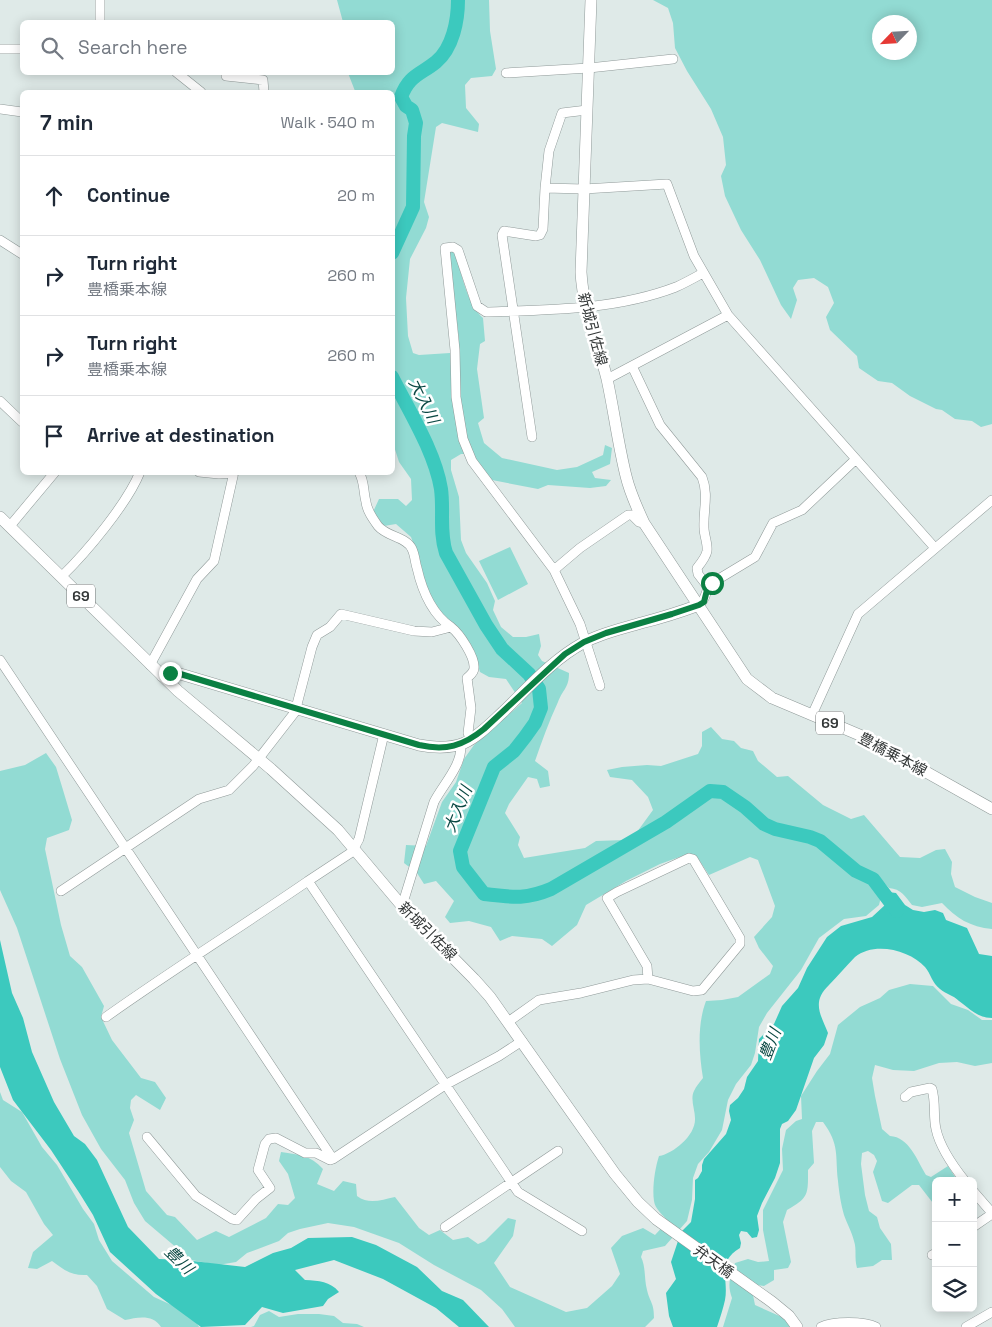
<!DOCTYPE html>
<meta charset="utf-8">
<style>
:root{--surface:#fff;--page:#f6f6f7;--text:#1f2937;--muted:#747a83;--line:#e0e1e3}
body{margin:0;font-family:"Space Grotesk","Noto Sans JP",sans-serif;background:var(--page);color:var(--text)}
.controls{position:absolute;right:15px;bottom:15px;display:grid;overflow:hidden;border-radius:8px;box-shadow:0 2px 12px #0003}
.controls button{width:45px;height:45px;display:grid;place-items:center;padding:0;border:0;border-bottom:1px solid var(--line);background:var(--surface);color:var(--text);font:25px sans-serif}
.compass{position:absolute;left:872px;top:15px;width:45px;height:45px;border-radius:50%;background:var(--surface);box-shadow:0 2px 12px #0003;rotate:245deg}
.stop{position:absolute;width:15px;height:15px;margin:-11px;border:4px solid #0b8043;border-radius:50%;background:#fff}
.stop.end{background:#0b8043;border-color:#fff;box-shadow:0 1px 5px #0008}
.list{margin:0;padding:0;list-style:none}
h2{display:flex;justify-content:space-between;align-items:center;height:65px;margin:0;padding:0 20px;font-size:21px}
h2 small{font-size:16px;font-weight:400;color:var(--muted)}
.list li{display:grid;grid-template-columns:32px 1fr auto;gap:15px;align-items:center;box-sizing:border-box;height:80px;padding:0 20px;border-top:1px solid var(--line)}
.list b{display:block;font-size:19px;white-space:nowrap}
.list p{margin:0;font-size:16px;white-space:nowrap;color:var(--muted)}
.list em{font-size:16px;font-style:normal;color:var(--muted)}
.icon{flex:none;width:28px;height:28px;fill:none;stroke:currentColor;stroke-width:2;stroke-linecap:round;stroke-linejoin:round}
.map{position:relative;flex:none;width:992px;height:1327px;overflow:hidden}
.search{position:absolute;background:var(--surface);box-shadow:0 2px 12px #0003;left:20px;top:20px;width:375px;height:55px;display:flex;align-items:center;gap:12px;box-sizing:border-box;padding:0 18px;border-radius:8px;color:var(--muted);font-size:19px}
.panel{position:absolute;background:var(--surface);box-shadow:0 2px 12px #0003;left:20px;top:90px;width:375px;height:385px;border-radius:8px}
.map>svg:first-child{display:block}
.green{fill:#92dbd3;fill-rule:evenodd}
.water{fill:#3cc9be}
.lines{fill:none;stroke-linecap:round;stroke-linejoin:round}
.river{stroke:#3cc9be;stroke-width:14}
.minor-casing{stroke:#909a99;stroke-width:10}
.major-casing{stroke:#909a99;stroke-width:12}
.minor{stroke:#fff;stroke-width:9}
.major{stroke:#fff;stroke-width:11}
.route{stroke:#0b8043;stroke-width:6}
.labels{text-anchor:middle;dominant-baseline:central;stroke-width:5;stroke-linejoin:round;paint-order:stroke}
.shield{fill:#fff;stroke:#717474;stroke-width:1}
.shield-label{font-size:14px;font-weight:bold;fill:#343838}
.street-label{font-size:15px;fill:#343838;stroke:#fff}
.water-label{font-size:16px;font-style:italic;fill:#0b4944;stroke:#fff}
</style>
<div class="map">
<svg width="992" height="1327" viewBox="0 0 992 1327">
<rect width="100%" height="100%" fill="#dfeae8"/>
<path class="green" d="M337,0H489L490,31L496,69L492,76L471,78L465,85L466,108L479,124L478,132L442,123L436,127L424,202L429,217L426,228L410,259L406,298L408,336L413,353L419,355L450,353L459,345C458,314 448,284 450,252H455C462,274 466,302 483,318L485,341L480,344L477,369L484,418L478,423L484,443L502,458L557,470L577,467L603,455L605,445L612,448L610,464L592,472L595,478L611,480L606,486L590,488L548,485L538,489L492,480L471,454H461L451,460V470L459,497L461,540L466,553L487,583L495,601L493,610L501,627L513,637H526L539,634L541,646L538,655L542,661L569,673C569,688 563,689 558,702C549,721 542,741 535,761L548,771L550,786L540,788L537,779L528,777L509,804L505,813L520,837L518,845L524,858L585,848L596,841L625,840L634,836L653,810L648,797L632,780L610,777L607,770L622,767L647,765L661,766L698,754L702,746V732L711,727L722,739L734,741L741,748L753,751L758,761L777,777L788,776L823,805L851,819L864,815L900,857L920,858L936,850L945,849L952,862L951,874L955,887L975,897L992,903V929C970,927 956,918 942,903L922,907L912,905C905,896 901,889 889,888L880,878L874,887L881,897L879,905L866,916L844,919L819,938L801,970L767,1013L759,1027L755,1053L751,1065L736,1084L728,1100L722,1130L709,1152L698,1164L693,1178L692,1200L687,1221L665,1246L643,1251L641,1257C646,1267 644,1279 647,1290C650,1303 654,1302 654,1318L645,1327H515L502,1309L481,1290L434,1265L399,1243L354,1227L328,1223L300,1229L288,1233L279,1241L247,1253L236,1262L218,1265L191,1260L145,1221L134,1203L125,1180L101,1149L82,1115L60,1059L17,928L0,890V771L25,765L46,753L56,767L63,790L72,820L69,830L47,838L45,849L61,925L70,956L82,967L104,1006L101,1017L112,1040L141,1078L155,1082L166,1098L160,1110L136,1095L131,1100L130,1108L134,1120L129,1133L146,1191L167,1215L175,1217L197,1240L216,1231L229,1237L266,1218L278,1204L288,1205L295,1198L288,1174L279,1161L281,1152C300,1155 310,1155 323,1169L317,1184L334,1191L343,1181L356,1184L357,1196C369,1205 381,1200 395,1197L419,1228L429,1235L440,1230L453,1240L468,1237L478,1244L485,1241L508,1218L516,1220L513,1236L494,1263L510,1287L566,1312L587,1308L612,1286L620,1274L611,1248L622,1236L643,1228L655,1235L668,1221C663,1215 655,1209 654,1201C652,1188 655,1168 659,1156C674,1153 696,1135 695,1118C695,1110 690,1099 694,1091C696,1086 700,1082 703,1078C699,1053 697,1025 706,1001L722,1000L738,997L770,974L773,966L759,948L754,937L772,917L775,906L758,860L750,857L709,875L699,860L688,854L660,864L626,881L586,905L577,925L552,946L542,939L512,936L500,941L491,927L469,921L450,923L445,917L454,901L436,881L424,884L417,873L404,863L406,845L426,846L442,802L456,782L464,759L474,745L522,703L506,679L489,677L480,672L476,659L434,605L418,569L415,548L411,537L396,524L384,526L373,512L379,499H398L406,506L412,500L411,479L399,462L392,440V92L355,91L348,73L392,72V22H343Z
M653,0H992V424L981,427L972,421L955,419L942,410L936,409L910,396L892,383L878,381L859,368L857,356L830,330L826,317L834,303L828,287L814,278L798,280L793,288L797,300L791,319L781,305L760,260L741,230L725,196L721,176L726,165L723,137L711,109L687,71L675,48L673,23L668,8ZM910,22V52H880V22Z
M510,547L528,584L498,600L479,561Z
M910,984L933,986L951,1004L968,1010L982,1020H992V1063L975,1066L957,1062L939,1063L914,1071L893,1070L875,1065L872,1078L875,1096L882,1129L890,1136C909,1137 917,1160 926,1175L931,1177L948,1166L955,1177L954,1181H936V1207L919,1185H912L888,1203L882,1201L873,1172L877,1161L874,1155L868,1151L862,1153L861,1164L865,1195L869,1211L877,1217L880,1228L891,1244L892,1260H882L873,1266L857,1268C854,1257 857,1250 854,1241C852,1232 847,1224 844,1215C841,1205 839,1192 838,1181C835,1155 840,1145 823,1122H816L812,1131L814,1163L808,1170C808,1194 809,1198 787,1210L783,1222L791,1262L788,1268L774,1270V1280L764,1286L757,1285L753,1295L755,1305L784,1318L790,1327H723L732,1298C727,1285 730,1276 735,1263L748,1259L758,1262L769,1261L763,1230V1210L783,1170L782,1149L786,1130L796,1121L802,1119L801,1096L817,1071L830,1054L838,1025L860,1007L880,998L889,990Z
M0,1092L3,1100L22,1112L42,1147L57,1165L83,1209L94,1224L99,1240L112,1261L154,1297L176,1307L196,1321L199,1327H161C153,1314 138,1317 125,1320L107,1309L97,1286L87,1275C72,1276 64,1270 52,1261L37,1269L28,1268L33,1252L53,1235L44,1224L26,1192L11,1181L0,1167Z
M269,1311L279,1317L298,1314H319L334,1316L343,1323L357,1324L364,1327H251L254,1326L260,1315Z"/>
<path class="water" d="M888,892L896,893L905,905L913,910L924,912L935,910L943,913L946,920L967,928L979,954L992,956V1018C978,1018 970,1009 959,1001C953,995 946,994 940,989C932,983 931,974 925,967C910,950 874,941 855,957C846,966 838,976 829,985C811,1002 821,1015 828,1033L824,1045L814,1058L796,1110L788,1121L782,1124L780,1129V1163L775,1178L762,1203L757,1216L759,1230L757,1237L752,1238L747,1232L741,1231L739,1235L741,1243L740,1248C716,1262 729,1279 725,1300C723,1309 720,1318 717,1327H673L669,1316L666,1293L676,1279L671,1262L681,1232L691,1222L695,1199V1180L698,1178L702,1171V1165L704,1159L726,1134L731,1120L729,1111L730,1105L738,1098L744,1089L747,1077L758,1061L759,1039L774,1024L782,1006L798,988L807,968L827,937L841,926L872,917L885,905L884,897Z
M0,940L12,993L23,1018L32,1052L54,1102L74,1136L85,1144L97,1160L128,1227L159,1259L184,1260L245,1267L273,1253L291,1248L308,1238L352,1237L376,1245L417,1267L442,1291L463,1300L489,1327H459L436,1308L383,1279L334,1260L295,1270L305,1280C319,1281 330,1281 339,1292L328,1299L323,1306L283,1313L262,1307L245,1325L201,1327L156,1294L110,1252L93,1215L80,1194L51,1150L13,1100L0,1067Z"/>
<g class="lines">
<path class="river" d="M392,253L413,207L414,136L416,123L412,110L406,106L401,97C409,75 420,75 436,62C453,48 458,20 458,0
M392,377C409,411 435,452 441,489C444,511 439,532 446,553L486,625L502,649L529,674L539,689L541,708L535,723L525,737L514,751L494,767L460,851L463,867L484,894C511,897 525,900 551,889L666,822L710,791L723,792L745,807L764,824L775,829L810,837L820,841L856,871L873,879L897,911"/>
<g class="minor-casing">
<path id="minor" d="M100,0V22
M0,49H22
M176,72L201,92
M506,73L589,68L673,59
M226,76L263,80L264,92
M0,109L22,112
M545,188L584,189L667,184L694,256L728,315L935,548
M0,240L22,254
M632,366L660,425L702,477C709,495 703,510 704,528C704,535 708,544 707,551C706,557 701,563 697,568L698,574L708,587
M607,378L611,377L728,315
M0,401L22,422
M532,437L502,235L504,231L536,236L540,235L543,229L545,188L549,151L562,113L587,110
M199,472L219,474L234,473
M359,472C365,483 363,491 366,502C367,511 373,519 378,526C387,537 407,537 412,549C415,555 415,562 417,568C422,590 432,614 451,627
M10,526L55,472
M554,570L580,548L628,515H632L639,522L644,523
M61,577C86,553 127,504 140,472
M699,605C707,599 705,589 712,583L755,557L773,523L802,510L856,459
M0,660L333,1159
M150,665L197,579L214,561L234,472
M600,686L580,624L554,570L472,461L463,439L456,397L455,350L445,248L453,247L458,250L477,306L486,312C549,310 616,310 676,287C685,283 694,278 703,273
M812,715L858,614L992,500
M384,734L359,839L352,852L308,881L518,1192L582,1231
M61,891L199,799L229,790L253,766L295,712L312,647L317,635L330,627L341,614L414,631L432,632L451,627C460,634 475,657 474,668C474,673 470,675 467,678L471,708L468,733L471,739
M402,906L434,802C444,783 462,766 461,744
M106,1017C172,970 241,927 308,881
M508,1022L539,1000L581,993L633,980L648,979L693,991L702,990L740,944V938L693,859L689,858L617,892L607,898L647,966L648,979
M905,1097L911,1092L930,1088L932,1089C936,1103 933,1116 936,1129C940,1148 953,1166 965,1181
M147,1137L196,1196L232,1219L237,1220L256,1199L270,1188L258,1170L265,1144L269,1139L276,1138L305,1153H316L330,1160L333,1159L445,1085L499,1056L522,1041
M973,1191L992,1213
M445,1227L558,1151
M973,1227L992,1214
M932,1255L936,1253
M821,1327C833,1321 864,1321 876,1327
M966,1327L992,1312"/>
</g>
<g class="major-casing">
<path id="major" d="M591,0L581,272C583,311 598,342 607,379C614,411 618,444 626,476C630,493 637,508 644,523L747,679L772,698L862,736L992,809
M0,517L178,691L271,769L338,830L402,906L474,979L490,997L615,1174L638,1202L656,1219L772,1302L789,1316L797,1327
M162,676L170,673H177L419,745C434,748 449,749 464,743C479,736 491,723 503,712C528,688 552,660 583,643C601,633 621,629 641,623C661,618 680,612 699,605"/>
</g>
<use href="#minor" class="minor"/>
<use href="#major" class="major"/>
</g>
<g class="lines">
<path class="route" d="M170,673H177L419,745C446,751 463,746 484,729L565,654L584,642L606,633L672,614L699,605L704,602L708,586L712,583"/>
</g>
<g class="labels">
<g class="shield">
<rect x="67" y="584.5" width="28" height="23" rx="4"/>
<rect x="816" y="711.5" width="28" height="23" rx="4"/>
</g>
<g class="shield-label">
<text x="81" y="596">69</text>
<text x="830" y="723">69</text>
</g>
<g class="street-label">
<text transform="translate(593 329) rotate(75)">新城引佐線</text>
<text transform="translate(893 754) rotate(28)">豊橋乗本線</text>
<text transform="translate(428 931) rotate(45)">新城引佐線</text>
<text transform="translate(714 1261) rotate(36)">弁天橋</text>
</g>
<g class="water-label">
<text transform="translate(424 401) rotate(64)">大入川</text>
<text transform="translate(458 809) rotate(-68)">大入川</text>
<text transform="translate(770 1044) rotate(-69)">豊川</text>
<text transform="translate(179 1260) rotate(44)">豊川</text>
</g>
</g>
</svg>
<div class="controls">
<button>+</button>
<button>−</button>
<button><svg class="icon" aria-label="layers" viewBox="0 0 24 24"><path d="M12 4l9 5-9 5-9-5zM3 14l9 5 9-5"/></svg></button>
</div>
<svg class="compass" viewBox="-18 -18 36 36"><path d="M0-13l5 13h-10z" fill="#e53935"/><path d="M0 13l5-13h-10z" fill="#747a83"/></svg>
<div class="stop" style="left:712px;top:583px"></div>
<div class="stop end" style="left:170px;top:673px"></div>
<div class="search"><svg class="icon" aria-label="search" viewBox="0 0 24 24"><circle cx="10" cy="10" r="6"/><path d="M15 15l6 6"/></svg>Search here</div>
<section class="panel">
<h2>7 min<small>Walk · 540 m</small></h2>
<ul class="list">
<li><svg class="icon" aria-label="ahead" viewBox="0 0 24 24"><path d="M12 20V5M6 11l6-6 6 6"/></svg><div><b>Continue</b></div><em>20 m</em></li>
<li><svg class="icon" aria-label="right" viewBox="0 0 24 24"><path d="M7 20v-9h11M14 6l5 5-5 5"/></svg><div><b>Turn right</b><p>豊橋乗本線</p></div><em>260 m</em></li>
<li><svg class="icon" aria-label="right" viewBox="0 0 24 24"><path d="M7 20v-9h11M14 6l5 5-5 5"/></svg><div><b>Turn right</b><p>豊橋乗本線</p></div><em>260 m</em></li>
<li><svg class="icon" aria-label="arrive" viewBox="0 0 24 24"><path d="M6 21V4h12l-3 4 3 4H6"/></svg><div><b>Arrive at destination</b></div></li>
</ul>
</section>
</div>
